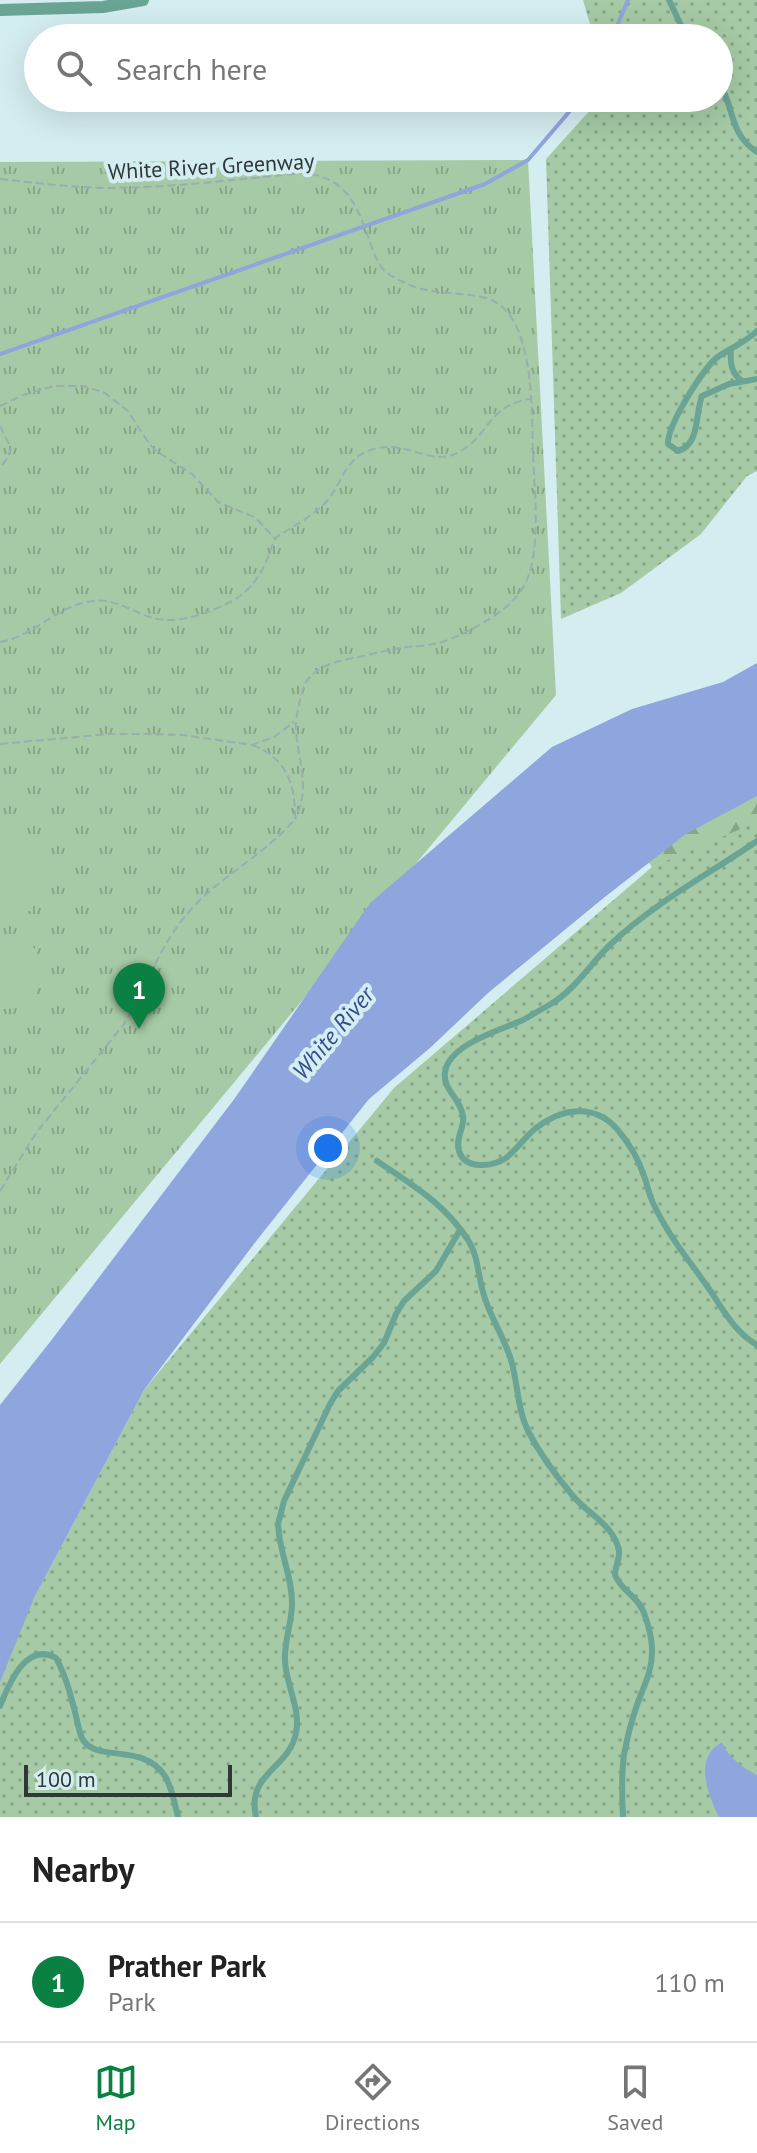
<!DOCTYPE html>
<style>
:root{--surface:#fff;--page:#f2f2f2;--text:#222;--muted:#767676;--line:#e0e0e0;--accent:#0b8043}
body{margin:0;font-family:"PT Sans",sans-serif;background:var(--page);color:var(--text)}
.scale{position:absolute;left:24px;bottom:20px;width:208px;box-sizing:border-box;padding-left:8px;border:4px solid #2e3839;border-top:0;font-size:22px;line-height:28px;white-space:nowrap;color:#2e3839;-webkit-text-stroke:6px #d4edf0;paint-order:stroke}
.you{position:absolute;left:328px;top:1148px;width:28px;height:28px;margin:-20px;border:6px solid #fff;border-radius:50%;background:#1a73e8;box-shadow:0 0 0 12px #1a73e833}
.badge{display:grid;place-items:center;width:52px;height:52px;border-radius:50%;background:var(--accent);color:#fff;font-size:26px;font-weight:700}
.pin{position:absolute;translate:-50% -66px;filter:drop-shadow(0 2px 4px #0008)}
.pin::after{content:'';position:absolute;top:42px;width:28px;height:24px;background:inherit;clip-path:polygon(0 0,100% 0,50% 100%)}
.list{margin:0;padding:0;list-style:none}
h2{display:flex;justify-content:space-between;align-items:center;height:104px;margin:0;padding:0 32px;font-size:34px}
h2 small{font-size:26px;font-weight:400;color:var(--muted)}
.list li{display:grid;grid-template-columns:52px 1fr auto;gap:24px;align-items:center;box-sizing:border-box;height:120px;padding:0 32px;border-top:2px solid var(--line)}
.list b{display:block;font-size:30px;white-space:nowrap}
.list p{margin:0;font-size:26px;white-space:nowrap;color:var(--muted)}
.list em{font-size:26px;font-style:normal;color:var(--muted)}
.icon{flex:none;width:44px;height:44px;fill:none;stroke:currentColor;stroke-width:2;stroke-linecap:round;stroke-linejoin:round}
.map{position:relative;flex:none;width:757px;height:1817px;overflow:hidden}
.search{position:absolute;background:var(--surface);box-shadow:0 8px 32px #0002;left:24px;right:24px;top:24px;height:88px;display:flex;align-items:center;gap:20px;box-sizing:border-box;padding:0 28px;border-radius:44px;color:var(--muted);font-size:30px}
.sheet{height:224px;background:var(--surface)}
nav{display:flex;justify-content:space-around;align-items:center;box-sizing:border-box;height:112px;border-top:2px solid var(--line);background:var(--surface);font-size:22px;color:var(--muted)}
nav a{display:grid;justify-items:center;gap:4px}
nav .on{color:var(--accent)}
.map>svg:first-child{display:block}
.grass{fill:url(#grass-dots)}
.forest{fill:url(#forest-firs)}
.park{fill:url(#park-tufts)}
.pitch{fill:#a5caa5}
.water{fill:#8fa5dd}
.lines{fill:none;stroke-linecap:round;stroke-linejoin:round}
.stream{stroke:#8fa5dd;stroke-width:4}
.path{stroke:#9aaeb0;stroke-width:2;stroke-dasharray:8 4;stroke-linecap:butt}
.service{stroke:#6aa495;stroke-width:6}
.minor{stroke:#6aa495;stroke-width:12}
.labels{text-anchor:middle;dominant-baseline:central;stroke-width:8;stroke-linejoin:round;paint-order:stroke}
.street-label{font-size:22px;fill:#2e3839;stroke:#d4edf0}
.water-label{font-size:24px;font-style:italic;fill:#344b8f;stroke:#d4edf0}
</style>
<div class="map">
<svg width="757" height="1817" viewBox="0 0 757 1817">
<defs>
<pattern id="grass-dots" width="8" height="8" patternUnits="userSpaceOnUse" patternTransform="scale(2)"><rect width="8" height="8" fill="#a5caa5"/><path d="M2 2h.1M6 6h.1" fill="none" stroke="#87a587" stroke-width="1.8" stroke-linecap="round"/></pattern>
<pattern id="forest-firs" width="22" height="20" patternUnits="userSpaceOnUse" patternTransform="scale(2)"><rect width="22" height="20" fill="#a5caa5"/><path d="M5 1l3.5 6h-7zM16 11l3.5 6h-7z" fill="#87a587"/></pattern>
<pattern id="park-tufts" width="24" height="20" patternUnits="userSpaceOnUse" patternTransform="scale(2)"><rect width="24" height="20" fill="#a5caa5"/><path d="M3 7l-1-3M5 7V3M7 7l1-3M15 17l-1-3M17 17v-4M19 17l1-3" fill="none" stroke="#87a587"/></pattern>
</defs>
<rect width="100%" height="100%" fill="#d4edf0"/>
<path class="grass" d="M583,0H757V471L747,476L701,534L621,593L561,619L546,159L601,98H719V38H594Z
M757,818V1817H0V1668L8,1647L144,1390L394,1088L652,867Z"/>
<path class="forest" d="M757,774V822L652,867L632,840Z"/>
<path class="park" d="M528,160L556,695L0,1364V162Z"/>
<path class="pitch" d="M0,841C46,847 52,873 30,911L0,914Z
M0,936C8,937 18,937 25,940C47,952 45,992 24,1005C18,1009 8,1009 0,1009Z"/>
<path class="water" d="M757,663V796L686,834L606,896L488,993L430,1048L369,1099L257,1240L144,1390L34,1598L0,1682V1405L50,1342L235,1098L370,903L552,747L632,709L723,682Z
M722,1742C727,1756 744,1769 757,1775V1817H719C710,1799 697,1768 712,1750C713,1748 721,1743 722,1742Z"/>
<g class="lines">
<path class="stream" d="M612,38L628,0
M0,354L485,184L528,160L581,98"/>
<path class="path" d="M0,179C35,183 70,187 105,188C172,188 238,179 304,173C345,178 355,201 368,236C372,247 375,260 383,269C388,275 397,279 403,282C430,296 458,291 486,298C536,312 531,411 533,452C534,490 543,557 522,589C512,605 496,615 481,624C468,631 455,638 442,642C428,646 414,646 400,648C388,650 376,653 364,656C345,660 323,662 309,678C304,684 302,692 300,700C298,710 295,720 296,730C298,761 311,788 295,819
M0,406L23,395L54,386H84L105,393L128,411L148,442L156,451L192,474L218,502L256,518L274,538
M0,426L11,448L8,457L0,468
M0,642C35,636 57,605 93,601C114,598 131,611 150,617C176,626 209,613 232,601C251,591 261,574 269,555C271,550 272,542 276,538C279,534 287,531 291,528C303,521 315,513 325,503C339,489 343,466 360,455C400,431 429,470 459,452C490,435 488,405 530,399
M0,744L109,734H147L183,735L252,745L274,737L294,722
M0,1191L36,1133L124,1024C149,982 162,938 197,903C228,872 267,852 295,819C296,785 286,757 252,745"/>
<path class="service" d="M669,0L687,38
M719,83C735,107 728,133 757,152
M757,331C746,342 732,347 719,356C704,366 667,426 668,444L678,451C700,445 695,414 702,396L729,384L757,379
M731,350C730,363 731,373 742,381
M757,841C709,874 656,902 613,942C591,962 576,990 549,1005C540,1010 532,1015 523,1020C501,1030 449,1044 445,1072C442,1089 461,1099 463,1116C465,1128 455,1137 459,1151C465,1170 492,1167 506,1158C517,1149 525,1137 536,1128C562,1108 594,1103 617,1129C628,1142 639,1160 644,1176C648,1186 649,1196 654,1205C668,1235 688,1259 707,1286C722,1307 733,1331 757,1345
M377,1161C411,1184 445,1204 468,1240C478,1255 478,1275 483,1292C489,1316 504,1336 511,1360C518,1383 517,1408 528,1431C540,1454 556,1476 573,1496C588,1514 615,1526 619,1551C620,1559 615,1566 615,1575C621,1591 638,1596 644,1613C648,1624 652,1637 652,1649C653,1668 645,1684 638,1702C632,1719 627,1738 624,1755C621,1775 622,1797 623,1817
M0,1706C9,1684 26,1641 56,1658C66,1676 71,1696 76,1716C78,1723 79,1734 83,1740C98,1763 142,1742 165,1776C172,1788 175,1804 178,1817
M256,1817C246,1773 289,1769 296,1733C301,1709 286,1685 285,1661C284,1642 291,1625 292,1606C293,1582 282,1558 279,1534L278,1524L284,1501L330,1404L338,1391L373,1357L384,1343L396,1314L404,1301L436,1271L460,1230"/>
<path class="minor" d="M0,10L103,7L143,0"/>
</g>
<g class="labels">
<g class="street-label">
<text transform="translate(211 166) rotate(-3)">White River Greenway</text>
</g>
<g class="water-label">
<text transform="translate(333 1033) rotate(-50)">White River</text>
</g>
</g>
</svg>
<div class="scale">100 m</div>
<div class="you"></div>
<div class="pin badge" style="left:139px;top:1029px">1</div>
<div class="search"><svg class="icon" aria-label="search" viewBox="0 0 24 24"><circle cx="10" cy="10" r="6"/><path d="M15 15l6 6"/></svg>Search here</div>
</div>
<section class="sheet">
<h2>Nearby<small></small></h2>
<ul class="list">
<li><span class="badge">1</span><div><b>Prather Park</b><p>Park</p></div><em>110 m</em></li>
</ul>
</section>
<nav>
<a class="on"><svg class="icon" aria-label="map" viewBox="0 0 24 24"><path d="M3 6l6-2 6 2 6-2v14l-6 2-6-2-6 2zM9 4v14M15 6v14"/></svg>Map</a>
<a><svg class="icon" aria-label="directions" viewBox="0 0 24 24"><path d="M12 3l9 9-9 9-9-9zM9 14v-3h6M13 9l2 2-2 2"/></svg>Directions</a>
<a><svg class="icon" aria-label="saved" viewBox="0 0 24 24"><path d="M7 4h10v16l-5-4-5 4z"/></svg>Saved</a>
</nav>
